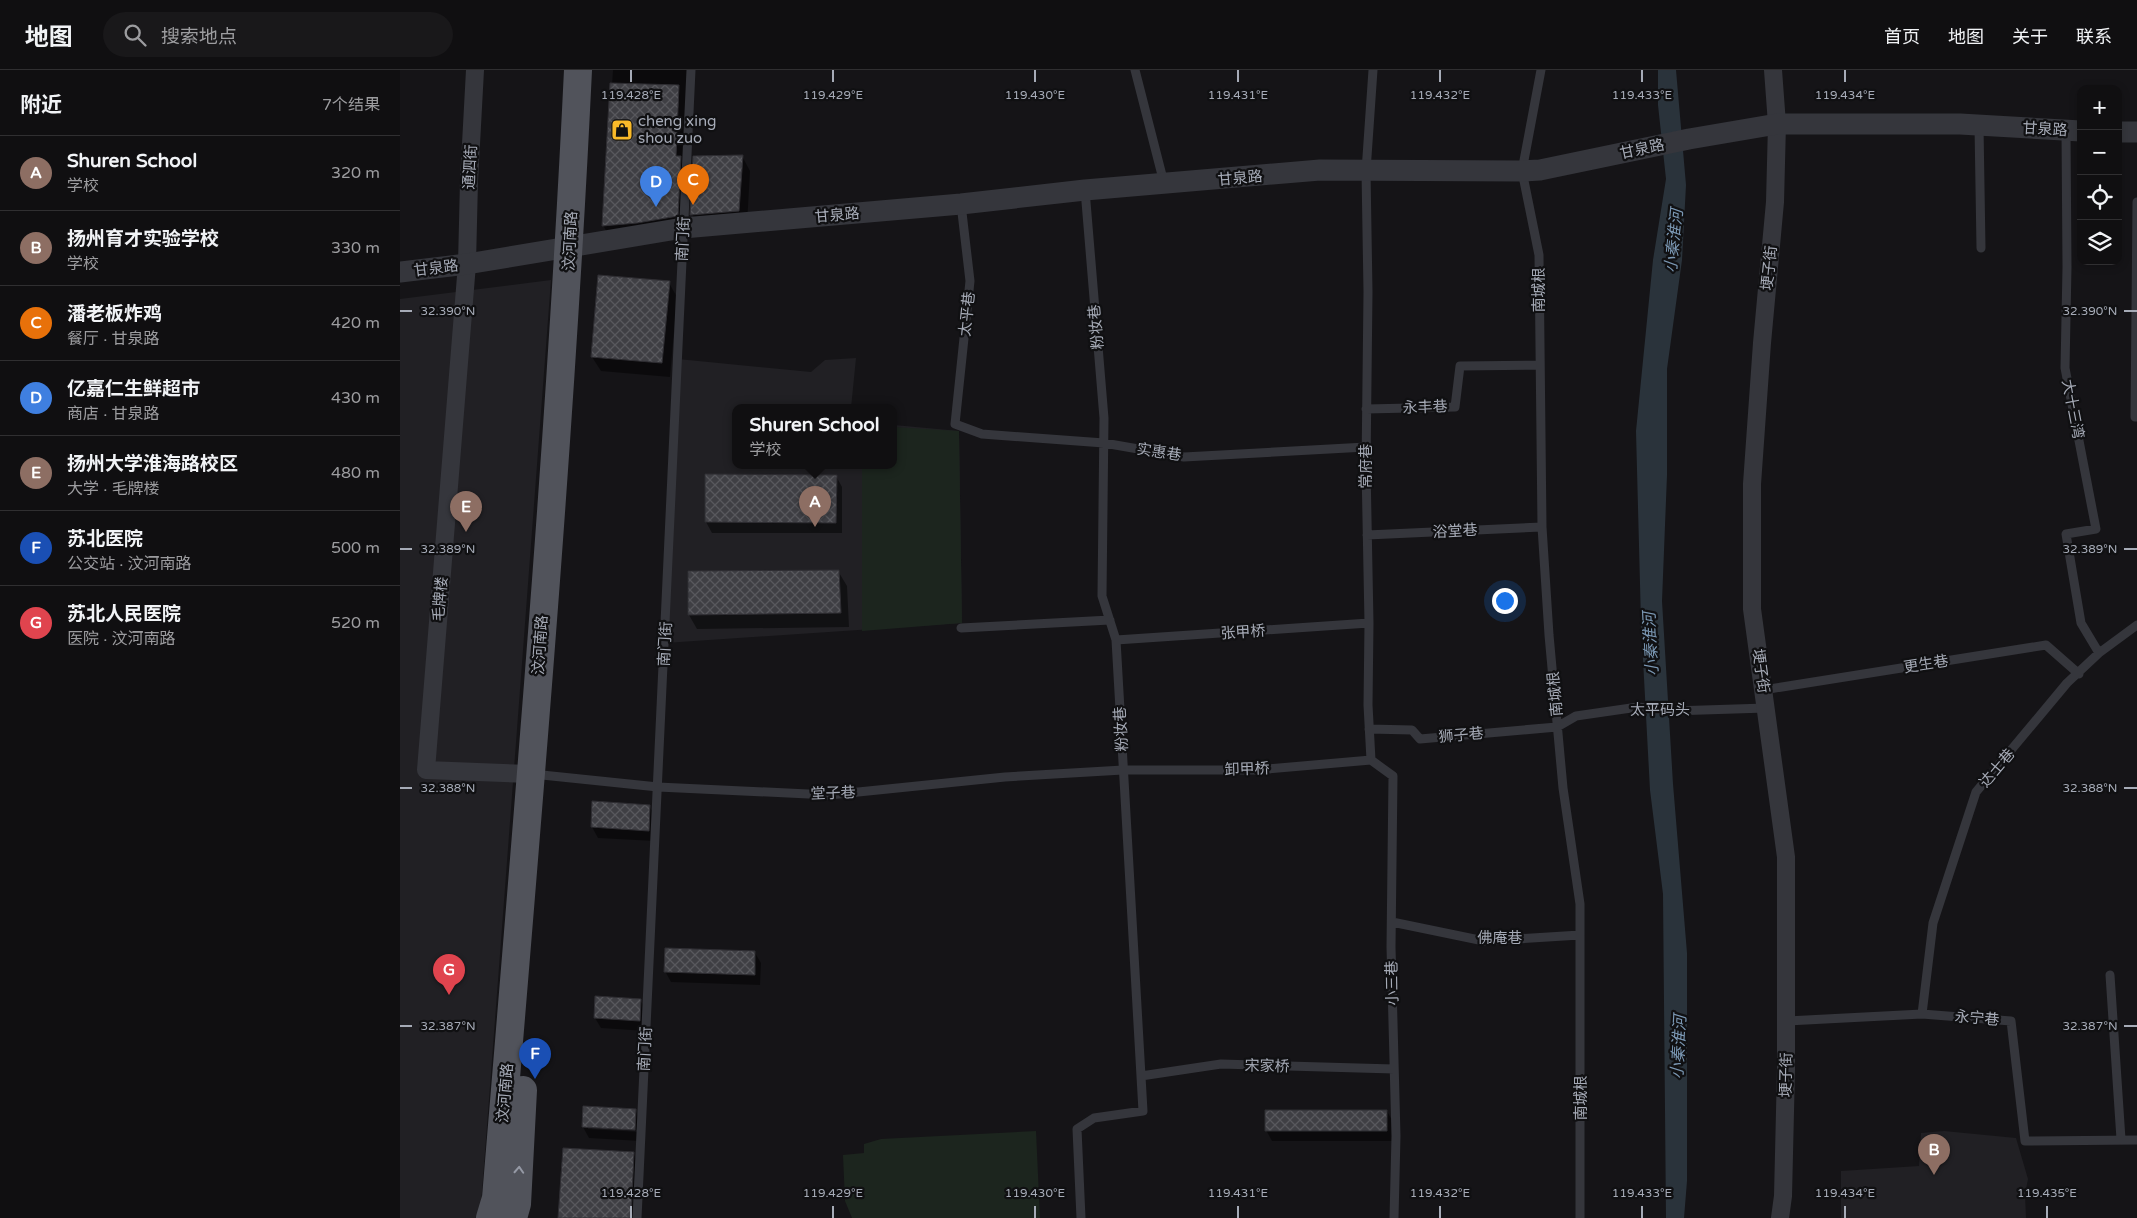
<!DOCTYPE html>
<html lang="zh">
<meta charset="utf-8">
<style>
:root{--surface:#100f11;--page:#19181a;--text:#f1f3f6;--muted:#9c9c9f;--line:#302f31;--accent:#8c9099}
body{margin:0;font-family:"Varela Round","Noto Sans SC",sans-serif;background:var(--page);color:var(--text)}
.controls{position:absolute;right:15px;top:15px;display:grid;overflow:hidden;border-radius:10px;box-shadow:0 2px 8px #0003}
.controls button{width:45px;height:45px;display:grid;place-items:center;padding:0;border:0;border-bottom:1px solid var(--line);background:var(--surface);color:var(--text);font:25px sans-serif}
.you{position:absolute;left:1104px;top:530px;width:18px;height:18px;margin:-12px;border:4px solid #fff;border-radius:50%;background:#1a73e8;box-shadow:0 0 0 8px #1a73e833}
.badge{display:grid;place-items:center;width:32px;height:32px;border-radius:50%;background:var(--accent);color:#fff;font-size:16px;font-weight:700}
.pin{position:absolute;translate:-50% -41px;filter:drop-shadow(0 1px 2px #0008)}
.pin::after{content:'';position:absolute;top:26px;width:18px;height:15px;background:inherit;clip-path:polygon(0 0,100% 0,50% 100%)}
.popup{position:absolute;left:332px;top:334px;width:165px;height:65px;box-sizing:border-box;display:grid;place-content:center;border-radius:10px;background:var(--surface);filter:drop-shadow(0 1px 4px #0005);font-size:16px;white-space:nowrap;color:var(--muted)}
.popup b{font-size:19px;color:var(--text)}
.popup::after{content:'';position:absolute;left:50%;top:100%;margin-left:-10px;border:10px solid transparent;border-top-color:var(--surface)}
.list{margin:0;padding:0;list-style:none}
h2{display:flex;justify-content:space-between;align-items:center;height:65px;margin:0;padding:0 20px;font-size:21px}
h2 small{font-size:16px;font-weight:400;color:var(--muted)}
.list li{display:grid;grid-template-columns:32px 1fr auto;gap:15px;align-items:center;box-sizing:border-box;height:75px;padding:0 20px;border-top:1px solid var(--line)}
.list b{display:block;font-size:19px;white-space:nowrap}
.list p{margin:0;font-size:16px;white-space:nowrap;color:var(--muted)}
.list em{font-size:16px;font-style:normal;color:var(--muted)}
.icon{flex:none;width:28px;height:28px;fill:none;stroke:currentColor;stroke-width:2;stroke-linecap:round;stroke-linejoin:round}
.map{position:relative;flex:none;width:1737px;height:1148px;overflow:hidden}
header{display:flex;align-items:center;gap:30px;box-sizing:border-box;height:70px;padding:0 25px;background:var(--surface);border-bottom:1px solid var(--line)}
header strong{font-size:24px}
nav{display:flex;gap:28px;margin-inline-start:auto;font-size:18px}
.search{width:350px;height:45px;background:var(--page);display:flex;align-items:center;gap:12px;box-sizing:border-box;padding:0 18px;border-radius:28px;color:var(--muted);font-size:19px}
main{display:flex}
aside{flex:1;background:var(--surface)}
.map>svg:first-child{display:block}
.built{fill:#212024}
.pitch{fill:#1c251e}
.water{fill:#2a333b}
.shadow{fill:#0007}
.building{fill:url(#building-cross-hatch);stroke:#2f2e33}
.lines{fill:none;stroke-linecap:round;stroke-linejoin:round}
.service{stroke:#35363c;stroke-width:9}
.minor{stroke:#35363c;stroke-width:18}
.tertiary{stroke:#35363c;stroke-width:21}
.primary{stroke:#51535b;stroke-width:28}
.oneway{stroke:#9599a5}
.ticks{fill:none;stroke:#a6abb7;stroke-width:2}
.labels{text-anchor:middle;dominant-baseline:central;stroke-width:4.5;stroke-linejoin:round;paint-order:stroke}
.poi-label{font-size:15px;fill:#a6abb7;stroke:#101012;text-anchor:start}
.street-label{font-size:15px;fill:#a6abb7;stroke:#101012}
.water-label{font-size:16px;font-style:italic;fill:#7b98b4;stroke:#101012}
.ticks-label{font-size:12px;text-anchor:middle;fill:#a6abb7;stroke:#101012;stroke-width:4.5;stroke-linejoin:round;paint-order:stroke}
</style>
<header>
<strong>地图</strong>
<div class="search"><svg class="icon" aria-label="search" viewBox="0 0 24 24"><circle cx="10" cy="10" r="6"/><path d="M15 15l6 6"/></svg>搜索地点</div>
<nav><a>首页</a><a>地图</a><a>关于</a><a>联系</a></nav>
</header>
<main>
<aside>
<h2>附近<small>7个结果</small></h2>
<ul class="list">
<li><span class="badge" style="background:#8d6e63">A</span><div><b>Shuren School</b><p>学校</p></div><em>320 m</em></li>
<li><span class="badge" style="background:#8d6e63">B</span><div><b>扬州育才实验学校</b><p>学校</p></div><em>330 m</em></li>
<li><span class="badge" style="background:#e8710a">C</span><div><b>潘老板炸鸡</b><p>餐厅 · 甘泉路</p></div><em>420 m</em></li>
<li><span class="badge" style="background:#3f7fe0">D</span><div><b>亿嘉仁生鲜超市</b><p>商店 · 甘泉路</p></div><em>430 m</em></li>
<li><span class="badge" style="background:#8d6e63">E</span><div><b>扬州大学淮海路校区</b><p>大学 · 毛牌楼</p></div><em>480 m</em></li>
<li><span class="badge" style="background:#1a4fb4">F</span><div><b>苏北医院</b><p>公交站 · 汶河南路</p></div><em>500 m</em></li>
<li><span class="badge" style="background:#e0444e">G</span><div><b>苏北人民医院</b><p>医院 · 汶河南路</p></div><em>520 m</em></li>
</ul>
</aside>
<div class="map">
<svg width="1737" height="1148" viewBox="0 0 1737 1148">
<defs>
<pattern id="building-cross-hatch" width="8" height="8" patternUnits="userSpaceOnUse" patternTransform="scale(1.25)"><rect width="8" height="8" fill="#3f3f44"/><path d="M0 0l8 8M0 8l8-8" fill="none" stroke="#58585d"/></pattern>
</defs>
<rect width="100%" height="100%" fill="#151417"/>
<path class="built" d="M151,210L80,1148H0V229Z
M456,288L451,338H336V396H494V355L559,361L562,553L265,573L278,289L411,302L425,290Z
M1544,1061L1616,1068L1628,1109L1625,1124L1626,1148H1441V1101L1519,1096L1521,1063Z"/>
<path class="pitch" d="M494,357L559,361L562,553L462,561V396H494Z
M636,1061L640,1148H452L445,1131L443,1085L464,1083V1074L481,1069Z"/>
<path class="water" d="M1258,0H1276L1286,115L1282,190L1267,299V405L1262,531L1273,714L1287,883V1111L1284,1148H1266L1263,824L1250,720L1241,552L1236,361L1253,190L1266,109L1258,35Z"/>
<path class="shadow" d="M213,0H287L286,161L211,170L203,155Z
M342,86L350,101L347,155L300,159L292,144Z
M269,213L277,227L270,307L201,301L192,287Z
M306,406H436L442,417V463H312L306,452Z
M438,501L447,516L449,557L297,559L289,545Z
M249,736L256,747L255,771L198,768L192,757Z
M355,883L361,893L360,915L271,912L265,901Z
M240,930L247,941L246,961L201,958L195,948Z
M235,1040L241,1051V1060L188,1056V1059L241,1062L240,1071L189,1068L183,1057Z
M987,1041L993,1052V1071H872L866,1060Z
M233,1083L242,1098L239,1148H160Z"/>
<path class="building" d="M210,13L279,15L276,86H281L278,146L237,153L202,156Z
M343,85L339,141L290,145L293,86Z
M198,205L270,211L262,293L191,287Z
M305,404L437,405L436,453L305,452Z
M439,500L441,543L288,545V501Z
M192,731L250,735L249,761L191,757Z
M265,878L355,881V905L264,902Z
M195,926L241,929L240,951L194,948Z
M183,1036L236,1039L235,1060L182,1057Z
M865,1040H987V1061H865Z
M163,1078L234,1082L231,1148H158Z"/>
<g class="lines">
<path class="service" d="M735,0L764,113
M1141,0L1122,101L1139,185L1142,457L1149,565L1163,718L1180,834V1148
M1579,56L1581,178
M1666,61L1667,197L1665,298L1696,459L1666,464L1681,553L1699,583
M1737,132L1735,347H1737
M561,134L570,211L555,354L582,364L704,373L784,387L966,377
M966,339L1055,337L1060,296L1139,295
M967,465L1142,457
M561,558L710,550
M716,570L969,553
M1363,620L1646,575L1679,604
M969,659L1012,660L1020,669L1157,657L1176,646L1238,637L1272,641L1366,638
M971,690L968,635L969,553L966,397L968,222L966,101L973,0
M971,690L993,706L991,877L996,1066L994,1148
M142,705L258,717L429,725L605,707L723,700H856L971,690
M992,852L1084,871L1180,865
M1710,905L1721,1069
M1522,944L1533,853L1576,722L1667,613L1699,583L1737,555
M1387,951L1522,944L1611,951L1625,1071L1737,1070
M741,1006L821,994L994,999
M237,1148L291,0
M681,1148L677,1059L694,1048L743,1041L716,570L702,526L704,348L685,120"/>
<path class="minor" d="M75,0L69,111L67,194L26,700L130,704
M1373,0L1377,54L1375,132L1362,273L1352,414V539L1386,787V999L1383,1126L1380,1148"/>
<path class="tertiary" d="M1718,62H1737
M0,202L67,194L283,158L561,134L685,120L920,100L1122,101L1140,100L1289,69L1377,54H1560L1681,61"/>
<path class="primary" d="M90,1148L96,1128C127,753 160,377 178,0
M113,1148L117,1134L123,1020"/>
</g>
<defs><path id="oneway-chevron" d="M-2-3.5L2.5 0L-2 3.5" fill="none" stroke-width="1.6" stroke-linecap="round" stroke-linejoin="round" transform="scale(1.25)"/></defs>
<use class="oneway" href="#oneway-chevron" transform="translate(119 1100) rotate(-87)"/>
<path class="ticks" d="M231,0V12M433,0V12M635,0V12M838,0V12M1040,0V12M1242,0V12M1445,0V12M0,241H12M1724,241H1737M0,479H12M1724,479H1737M0,718H12M1724,718H1737M0,956H12M1724,956H1737M231,1136V1148M433,1136V1148M635,1136V1148M838,1136V1148M1040,1136V1148M1242,1136V1148M1445,1136V1148M1647,1136V1148"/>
<defs>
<g id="shop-square" transform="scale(1.125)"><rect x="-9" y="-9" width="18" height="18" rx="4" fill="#faba29" stroke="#101012"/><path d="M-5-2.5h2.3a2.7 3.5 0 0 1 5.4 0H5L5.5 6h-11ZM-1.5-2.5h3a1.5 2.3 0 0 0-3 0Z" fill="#111"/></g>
</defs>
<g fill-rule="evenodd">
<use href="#shop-square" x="222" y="60"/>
</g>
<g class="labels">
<g class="poi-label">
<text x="238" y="51">cheng xing<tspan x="238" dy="17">shou zuo</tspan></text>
</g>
<g class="street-label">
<text transform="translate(1645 59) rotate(3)">甘泉路</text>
<text transform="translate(1242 79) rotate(-12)">甘泉路</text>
<text transform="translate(70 97) rotate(-87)">通泗街</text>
<text transform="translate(840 108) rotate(-5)">甘泉路</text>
<text transform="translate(437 145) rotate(-5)">甘泉路</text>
<text transform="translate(283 169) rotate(-87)">南门街</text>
<text transform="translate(170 171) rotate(-87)">汶河南路</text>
<text transform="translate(36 198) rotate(-7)">甘泉路</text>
<text transform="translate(1369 198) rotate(-84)">埂子街</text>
<text transform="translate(1139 220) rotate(-90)">南城根</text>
<text transform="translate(567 244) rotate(-84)">太平巷</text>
<text transform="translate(696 257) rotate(-95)">粉妆巷</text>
<text transform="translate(1025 337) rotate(-2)">永丰巷</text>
<text transform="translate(1673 339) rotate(79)">大十三湾</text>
<text transform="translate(759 382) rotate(9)">实惠巷</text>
<text transform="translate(966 396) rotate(-90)">常府巷</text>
<text transform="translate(1055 461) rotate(-3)">浴堂巷</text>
<text transform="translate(40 529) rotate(-85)">毛牌楼</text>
<text transform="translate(843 562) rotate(-4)">张甲桥</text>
<text transform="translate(265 574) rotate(-87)">南门街</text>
<text transform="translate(140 575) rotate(-86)">汶河南路</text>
<text transform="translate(1526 594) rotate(-9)">更生巷</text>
<text transform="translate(1361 601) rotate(82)">埂子街</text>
<text transform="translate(1155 624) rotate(-95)">南城根</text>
<text x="1260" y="640">太平码头</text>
<text transform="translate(721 659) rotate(-93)">粉妆巷</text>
<text transform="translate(1061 665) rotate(-5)">狮子巷</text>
<text transform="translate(1597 698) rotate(-50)">达士巷</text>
<text transform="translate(847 699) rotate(-2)">卸甲桥</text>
<text transform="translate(433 723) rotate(-2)">堂子巷</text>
<text x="1100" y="868">佛庵巷</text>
<text transform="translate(992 913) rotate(-91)">小三巷</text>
<text transform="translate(1577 948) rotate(5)">永宁巷</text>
<text transform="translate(245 979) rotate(-87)">南门街</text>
<text transform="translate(867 996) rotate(1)">宋家桥</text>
<text transform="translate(1386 1005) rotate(-89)">埂子街</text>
<text transform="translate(105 1023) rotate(-85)">汶河南路</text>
<text transform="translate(1181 1028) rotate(-90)">南城根</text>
</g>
<g class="water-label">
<text transform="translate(1274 171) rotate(-84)">小秦淮河</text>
<text transform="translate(1251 574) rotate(-93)">小秦淮河</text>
<text transform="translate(1279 977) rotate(-87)">小秦淮河</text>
</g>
</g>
<g class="ticks-label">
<text x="231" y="29">119.428°E</text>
<text x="433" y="29">119.429°E</text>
<text x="635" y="29">119.430°E</text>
<text x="838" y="29">119.431°E</text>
<text x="1040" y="29">119.432°E</text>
<text x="1242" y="29">119.433°E</text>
<text x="1445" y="29">119.434°E</text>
<text x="48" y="245">32.390°N</text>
<text x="1690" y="245">32.390°N</text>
<text x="48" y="483">32.389°N</text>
<text x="1690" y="483">32.389°N</text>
<text x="48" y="722">32.388°N</text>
<text x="1690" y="722">32.388°N</text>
<text x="48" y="960">32.387°N</text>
<text x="1690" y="960">32.387°N</text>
<text x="231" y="1127">119.428°E</text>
<text x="433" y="1127">119.429°E</text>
<text x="635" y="1127">119.430°E</text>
<text x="838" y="1127">119.431°E</text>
<text x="1040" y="1127">119.432°E</text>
<text x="1242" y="1127">119.433°E</text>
<text x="1445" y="1127">119.434°E</text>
<text x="1647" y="1127">119.435°E</text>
</g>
</svg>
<div class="controls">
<button>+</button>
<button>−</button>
<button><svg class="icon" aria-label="locate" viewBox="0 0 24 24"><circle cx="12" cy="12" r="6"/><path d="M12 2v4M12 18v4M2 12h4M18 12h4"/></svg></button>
<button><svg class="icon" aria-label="layers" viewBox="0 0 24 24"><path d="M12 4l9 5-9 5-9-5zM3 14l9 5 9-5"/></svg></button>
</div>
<div class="you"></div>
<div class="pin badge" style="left:415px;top:457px;background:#8d6e63">A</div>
<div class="popup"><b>Shuren School</b>学校</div>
<div class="pin badge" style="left:1534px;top:1105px;background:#8d6e63">B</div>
<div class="pin badge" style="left:293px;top:135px;background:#e8710a">C</div>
<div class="pin badge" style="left:256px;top:137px;background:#3f7fe0">D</div>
<div class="pin badge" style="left:66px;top:462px;background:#8d6e63">E</div>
<div class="pin badge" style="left:135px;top:1009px;background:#1a4fb4">F</div>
<div class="pin badge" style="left:49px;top:925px;background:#e0444e">G</div>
</div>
</main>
